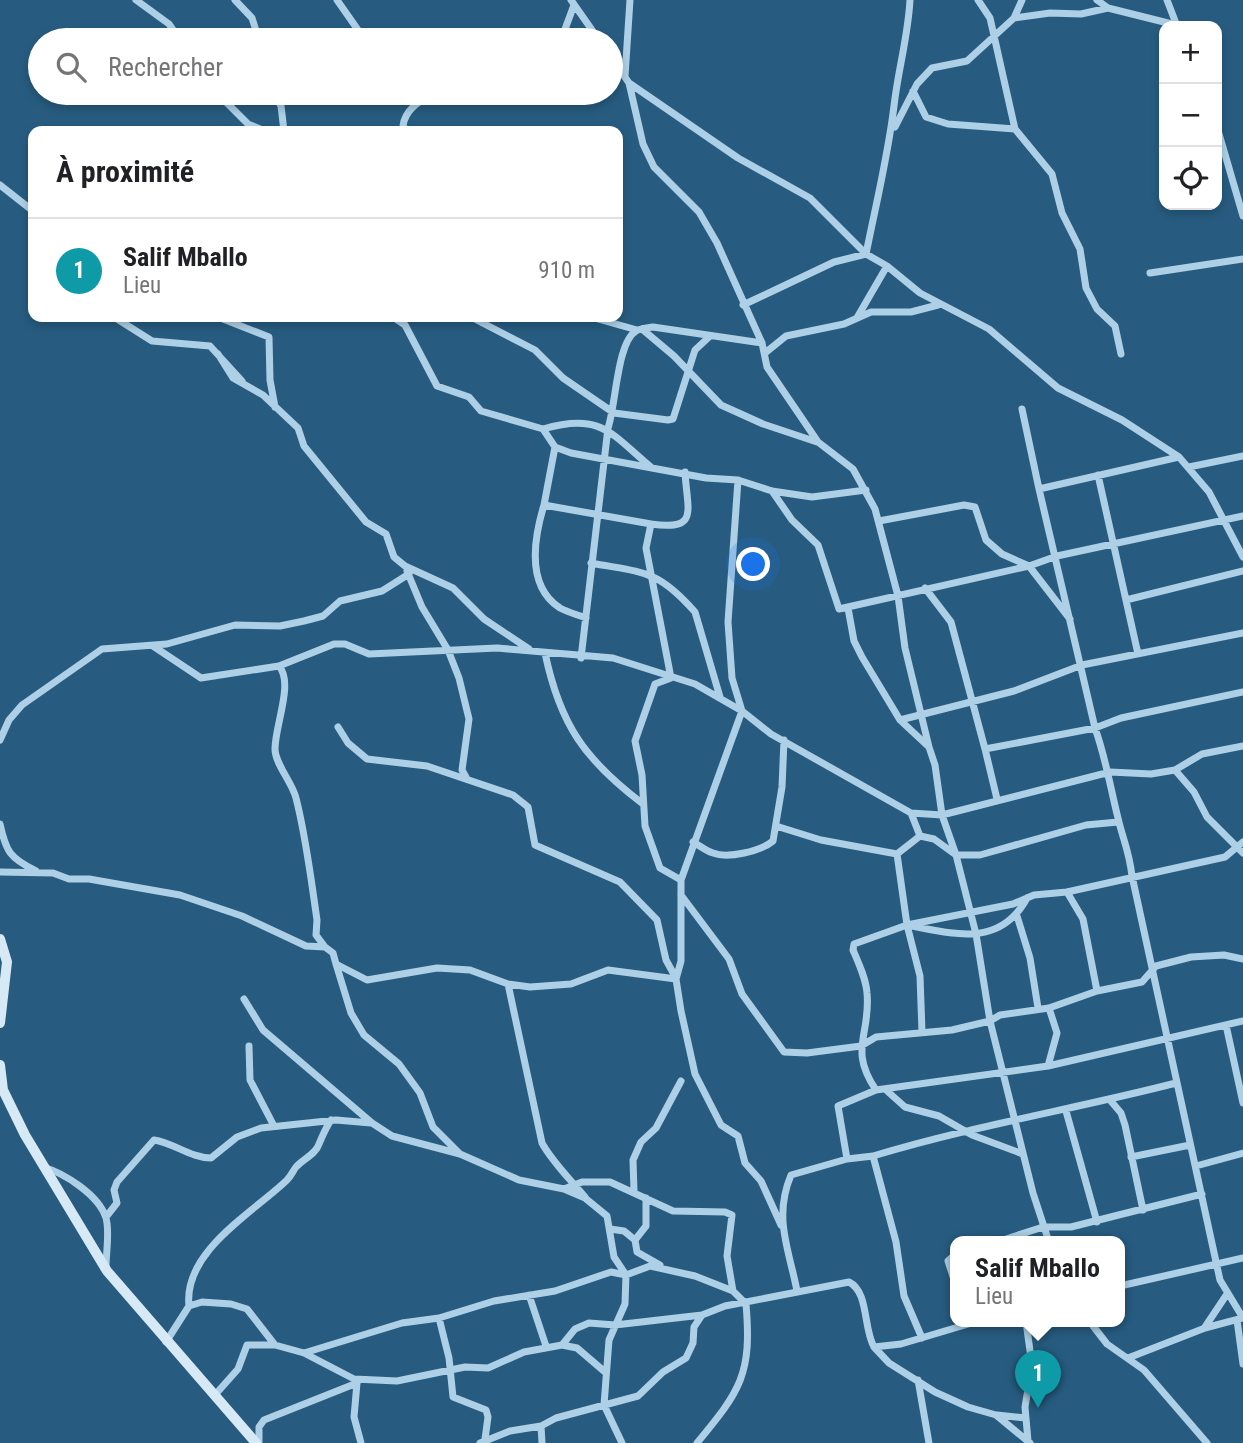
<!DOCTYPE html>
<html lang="fr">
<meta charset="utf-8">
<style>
:root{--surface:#fff;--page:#f6f6f6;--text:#202124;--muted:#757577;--line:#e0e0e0;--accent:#7d6548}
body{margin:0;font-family:"Roboto Condensed",sans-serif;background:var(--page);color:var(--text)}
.controls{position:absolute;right:21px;top:21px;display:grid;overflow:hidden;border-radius:14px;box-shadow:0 4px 10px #0003}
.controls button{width:63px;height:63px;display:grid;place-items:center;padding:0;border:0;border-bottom:2px solid var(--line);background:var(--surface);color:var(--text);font:35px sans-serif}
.you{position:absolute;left:754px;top:565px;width:24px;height:24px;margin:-18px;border:5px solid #fff;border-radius:50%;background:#1a73e8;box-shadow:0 0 0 10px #1a73e833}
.badge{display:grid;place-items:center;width:46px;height:46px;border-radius:50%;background:var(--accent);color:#fff;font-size:23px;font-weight:700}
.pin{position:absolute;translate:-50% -58px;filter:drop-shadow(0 2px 4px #0008)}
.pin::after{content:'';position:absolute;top:37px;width:24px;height:21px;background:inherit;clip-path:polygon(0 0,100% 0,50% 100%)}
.popup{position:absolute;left:950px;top:1236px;width:175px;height:91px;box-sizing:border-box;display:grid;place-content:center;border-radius:14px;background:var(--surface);filter:drop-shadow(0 2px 5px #0005);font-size:23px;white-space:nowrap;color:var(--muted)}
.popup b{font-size:26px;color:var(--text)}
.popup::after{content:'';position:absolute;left:50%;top:100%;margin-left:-14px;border:14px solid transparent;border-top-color:var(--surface)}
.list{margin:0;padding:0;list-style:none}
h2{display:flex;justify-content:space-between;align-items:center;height:91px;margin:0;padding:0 28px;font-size:30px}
h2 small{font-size:23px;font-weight:400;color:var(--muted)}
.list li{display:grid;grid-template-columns:46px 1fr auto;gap:21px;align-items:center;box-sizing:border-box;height:105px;padding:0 28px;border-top:2px solid var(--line)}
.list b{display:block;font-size:26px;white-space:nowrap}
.list p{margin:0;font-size:23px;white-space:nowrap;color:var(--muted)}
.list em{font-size:23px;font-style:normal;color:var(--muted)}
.icon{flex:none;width:38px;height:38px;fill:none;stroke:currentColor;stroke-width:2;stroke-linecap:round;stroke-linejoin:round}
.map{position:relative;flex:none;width:1243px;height:1443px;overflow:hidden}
.search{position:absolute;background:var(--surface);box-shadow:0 4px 10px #0003;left:28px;top:28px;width:595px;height:77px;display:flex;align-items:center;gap:18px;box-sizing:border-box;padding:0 24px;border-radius:38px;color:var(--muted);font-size:26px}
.panel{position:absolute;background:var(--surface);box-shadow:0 4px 10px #0003;left:28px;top:126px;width:595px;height:196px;border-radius:14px}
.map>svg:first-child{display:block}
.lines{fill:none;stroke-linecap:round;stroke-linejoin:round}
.street{stroke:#aed0e6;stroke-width:7}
.secondary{stroke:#d8e9f6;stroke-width:10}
</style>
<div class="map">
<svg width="1243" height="1443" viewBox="0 0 1243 1443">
<rect width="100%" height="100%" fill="#275c80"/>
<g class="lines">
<path class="street" d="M136,0L169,24L180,40
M235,0L252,18L259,40
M337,0L365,40
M571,0L599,40
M978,0L990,18L1015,129L1052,174L1062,213L1080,249L1086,288L1097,309L1115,326L1121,354
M1097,0L1108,8L1176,25
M1167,0L1177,26
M1014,18L1022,0
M358,30L382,39L407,40
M561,40L574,5
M611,57L629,83L738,158L810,198L866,254L887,266L920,293L989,329L1058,388L1122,420L1179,457L1039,489L1095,728L1121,718L1243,692
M625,76L630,0
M629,83L643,144L654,167L699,212L717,243L762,343L767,367L818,442L853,469L875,509L898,596L905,648L929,747
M913,91L926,117L948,124L1015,129
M217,93L248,124L265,131
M274,93L281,106L284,131
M412,93L421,100
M895,127L917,84L932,68L967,61L1014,18L1050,13L1081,14L1108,8
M1217,127L1243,216
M407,131L403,126C405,109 420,101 434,93
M0,185L33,211
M1150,273L1243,259
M743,305L834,262L866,254C876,204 888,156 894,106C898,70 908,37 910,0
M858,316L887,266
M114,317L152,341L210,346L242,381
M218,317L269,337L270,380L275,407
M393,317L405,325L437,386L469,397L481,411L543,429L555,447L571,453L706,478L738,480L772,491L812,497L866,490
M471,317L535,350L563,378L614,413L668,420L673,419L695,350L709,337
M591,317L637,330
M642,329L674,356L721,405L763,424L817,442
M765,353L786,336L844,324L871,312H911L938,305
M218,354L233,378L263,395L298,428L304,446L366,522L386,534L394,557L405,566L453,588L484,619L529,649
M1022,409L1039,489
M543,429C602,412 611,434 652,468
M555,447L544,505L651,524L646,548L671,678L655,684L635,741L642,775L645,826L660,868L681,880V961L676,979L681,1011L695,1074L721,1125L738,1136L745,1163L761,1181L781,1225
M1179,457L1209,492L1243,557
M1189,467L1243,456
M1098,475L1138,654
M772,491L792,520L818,545L839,609L1029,566L1057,556L1243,516
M544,505C534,538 526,586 560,608C567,612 578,615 586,618
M879,521L964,505L975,507L986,540L1002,554L1029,566L1070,619
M651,524C700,531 687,511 685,472
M591,563C644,573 657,569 695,612L720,697
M407,571L422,607L448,650L459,678L469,719L462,770L467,779
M925,588L951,622L985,749L1095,728C1106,759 1110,786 1118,818C1123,840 1129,850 1132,876L1220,1280L1243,1318
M1126,600L1243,571
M848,608L854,641L862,657L900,720L929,747L935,765L942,815L956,855L976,934L990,1021L1033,1193L1049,1242
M153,646L201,678L279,666L334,644H345L369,654L497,648L613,658L695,684L742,711L771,734L911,813L942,815L1110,772L1151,774L1175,770L1202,754L1243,746
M545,653C560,725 585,760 643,804
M581,658L608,428C616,405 617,342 636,331C640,328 648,328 653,327L762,343
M279,666C294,683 275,725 275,749C275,764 292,782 296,798C306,837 311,879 317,920L316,935L325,947
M900,720L1014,691L1082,665L1243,633
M338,727L348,743L367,759L427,766L513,795L528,807L535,845L620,882L657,920L666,960L676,978
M0,740L9,720L22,705L102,649L167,644L235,625L280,626L304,621L323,616L340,601L382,591L409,574
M985,749L997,799
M1175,770L1194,792L1207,817L1243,853
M911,813L920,836L934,839L956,855H980L1086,825L1118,822
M0,824C6,852 10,858 36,871
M776,826L821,840L897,854L920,836
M693,842C699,845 706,851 713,853C728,859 761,851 773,841L782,787L784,740
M1243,842L1225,857L1067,892L1034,895L1013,904L907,925L854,944L853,950C859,964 866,979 867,993C871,1035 848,1049 876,1090L1048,1066L1243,1021
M897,854L907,925C954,934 1000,948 1027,898
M0,872L53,873L69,879H89L180,895L242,916L306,946L325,947L333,953L336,964L367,980L437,968L470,970L508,984L530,987L571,984L608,970L676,979
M681,880L742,711L732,678L728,622L738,480
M1067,892L1083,919L1097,991
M681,895L729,959L742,994L784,1052L807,1053L861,1046L876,1037L952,1030L990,1021L1000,1015L1049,1008L1097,991L1142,982L1156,966L1191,957L1224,955L1243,959
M1017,916L1030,958L1038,1008
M907,925L920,976L922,1032
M336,964L351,1013L364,1035L399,1064L420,1093L433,1127L460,1154
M508,984L542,1143C553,1163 570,1179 585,1197
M244,999L263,1030L372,1123L392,1136L460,1154L519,1180L564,1189L582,1182H610L673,1211L725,1212L732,1215L727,1256L733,1291L746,1304C752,1374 741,1390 697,1443
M1226,1025L1243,1103
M249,1046L250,1080L274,1126
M1048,1066L1057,1033L1049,1008
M886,1090L905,1107L939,1116L972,1135L1023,1154
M1110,1100L1121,1113L1125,1125L1143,1210
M1066,1111L1097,1222
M873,1156C972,1126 1075,1109 1176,1083
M1131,1157L1190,1145
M847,1159L838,1106L876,1090
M1196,1166L1243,1153
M43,1167C64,1173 99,1195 106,1218C110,1232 106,1252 106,1267
M564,1189L585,1198L607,1216L614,1257L626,1275L625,1304L609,1340L604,1405L622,1443
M634,1191L633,1160L641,1142L656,1128L681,1081
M646,1198V1226L635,1240L637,1252L660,1265
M106,1217L117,1203L114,1190L117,1182L154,1140C174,1143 191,1158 211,1158L237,1137L261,1128L336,1120L371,1123
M610,1229L624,1231L635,1240
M997,1242L1043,1227H1071L1202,1194
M956,1254L948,1261L956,1286
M1120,1286L1243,1258
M797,1291C789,1249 773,1218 791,1175L847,1159L873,1156L896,1242L904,1296L922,1338
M529,1295L546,1346
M189,1306C183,1251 254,1212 287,1180C291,1176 293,1171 296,1167C303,1159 316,1154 319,1144C323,1135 325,1129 331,1120
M439,1318L449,1358L453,1397L486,1410L488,1417L485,1439
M1237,1320L1243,1364
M1026,1322L1032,1365L1025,1407L1028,1441
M1090,1322L1107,1344L1144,1370L1207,1443
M1205,1327L1227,1294
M166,1342L189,1306L202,1302L231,1304L247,1309L275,1345L304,1353L354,1379L357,1383L354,1417L361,1443
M562,1345L575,1329L589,1323L615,1325L702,1315
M874,1347L889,1363L935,1392L968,1407L996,1415L1030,1443
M304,1353L402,1323L439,1318L494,1301L555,1291L611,1272L626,1275L650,1266L695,1276L733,1291
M1128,1358L1205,1328L1243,1318
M354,1379L397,1381L465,1367L488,1368L524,1352L562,1345L577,1348L605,1372
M918,1380L929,1443
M214,1396L238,1369L247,1345H275
M997,1415L1026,1418
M541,1426L542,1443
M259,1443V1427L264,1420L357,1383
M480,1443L510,1431L541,1426L556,1418L638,1396L663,1372L686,1358L693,1343L694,1327L702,1315L725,1306L849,1282C869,1292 863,1328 874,1347L901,1344L975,1322"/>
<path class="secondary" d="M0,939L7,962L0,1023
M0,1065L3,1090L25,1135L107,1271L256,1443"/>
</g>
</svg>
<div class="controls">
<button>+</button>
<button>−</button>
<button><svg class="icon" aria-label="locate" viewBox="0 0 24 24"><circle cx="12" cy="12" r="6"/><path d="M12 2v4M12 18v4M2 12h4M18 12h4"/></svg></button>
</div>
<div class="you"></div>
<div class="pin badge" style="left:1038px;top:1408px;background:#0f9aa8">1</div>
<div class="popup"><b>Salif Mballo</b>Lieu</div>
<div class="search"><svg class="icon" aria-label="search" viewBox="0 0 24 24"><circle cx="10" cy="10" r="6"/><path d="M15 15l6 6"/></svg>Rechercher</div>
<section class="panel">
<h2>À proximité<small></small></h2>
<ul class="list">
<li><span class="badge" style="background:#0f9aa8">1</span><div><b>Salif Mballo</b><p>Lieu</p></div><em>910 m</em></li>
</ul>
</section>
</div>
